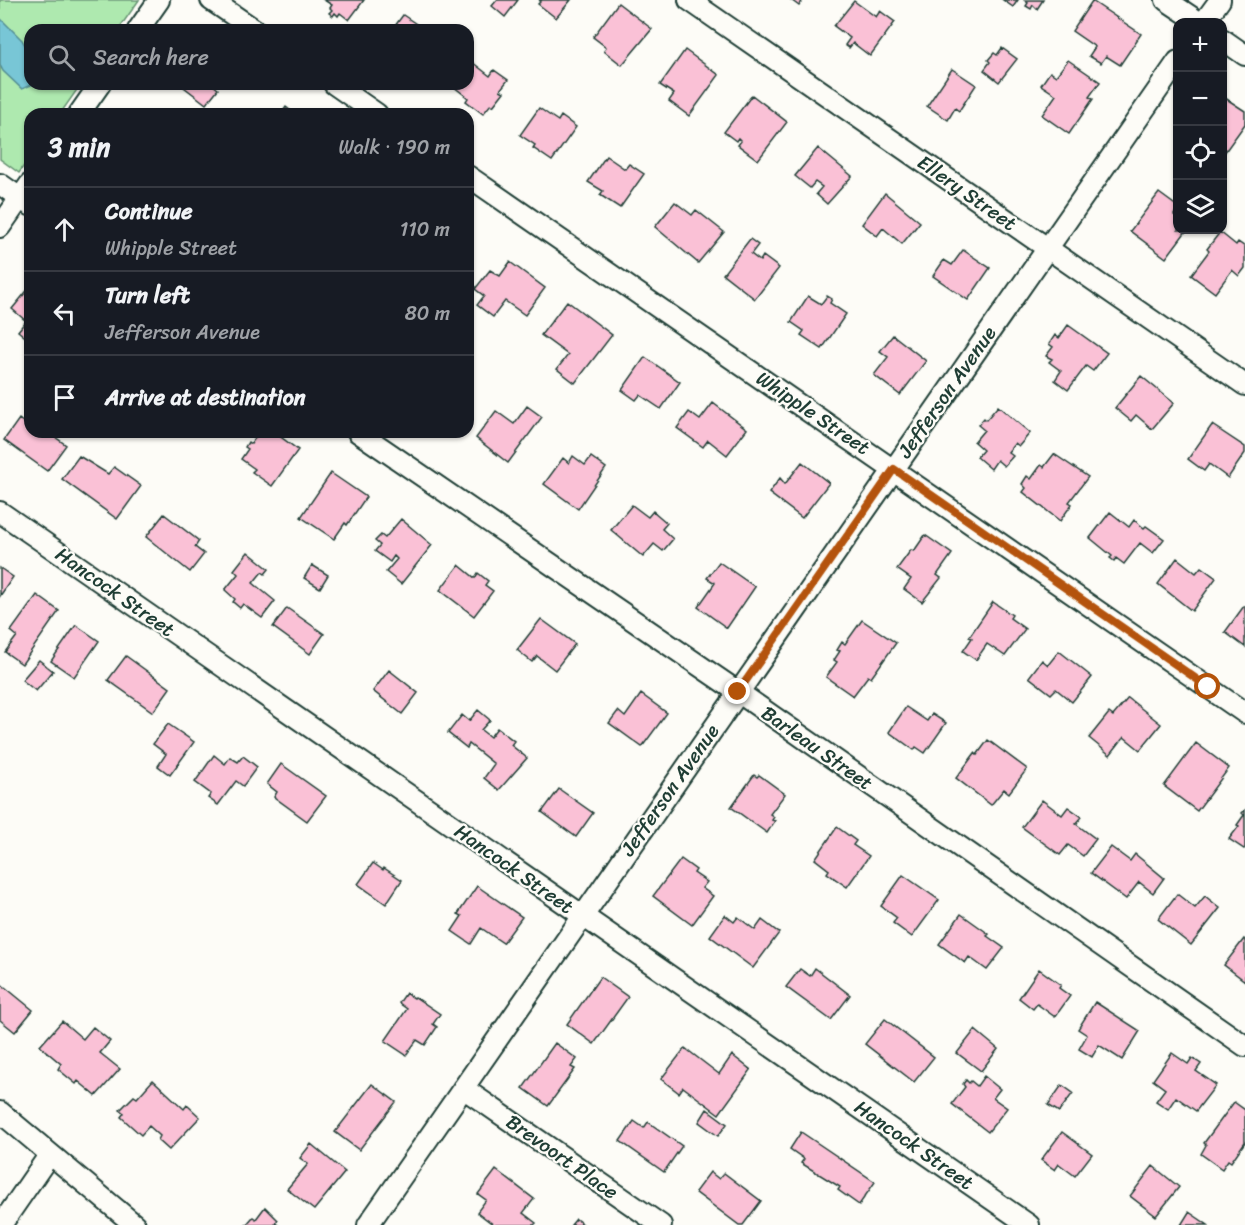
<!DOCTYPE html>
<meta charset="utf-8">
<style>
:root{--surface:#171b24;--page:#20242c;--text:#f1f3f6;--muted:#9ea1a6;--line:#363941}
body{margin:0;font-family:Sriracha,sans-serif;background:var(--page);color:var(--text)}
.controls{position:absolute;right:18px;top:18px;display:grid;overflow:hidden;border-radius:12px;box-shadow:0 2px 4px #0004}
.controls button{width:54px;height:54px;display:grid;place-items:center;padding:0;border:0;border-bottom:2px solid var(--line);background:var(--surface);color:var(--text);font:30px sans-serif}
.stop{position:absolute;width:18px;height:18px;margin:-14px;border:4px solid #b45309;border-radius:50%;background:#fff}
.stop.end{background:#b45309;border-color:#fff;box-shadow:0 2px 6px #0008}
.list{margin:0;padding:0;list-style:none}
h2{display:flex;justify-content:space-between;align-items:center;height:78px;margin:0;padding:0 24px;font-size:26px}
h2 small{font-size:20px;font-weight:400;color:var(--muted)}
.list li{display:grid;grid-template-columns:39px 1fr auto;gap:18px;align-items:center;box-sizing:border-box;height:84px;padding:0 24px;border-top:2px solid var(--line)}
.list b{display:block;font-size:22px;white-space:nowrap}
.list p{margin:0;font-size:20px;white-space:nowrap;color:var(--muted)}
.list em{font-size:20px;font-style:normal;color:var(--muted)}
.icon{flex:none;width:33px;height:33px;fill:none;stroke:currentColor;stroke-width:2;stroke-linecap:round;stroke-linejoin:round}
.map{position:relative;flex:none;width:1245px;height:1225px;overflow:hidden}
.search{position:absolute;background:var(--surface);box-shadow:0 2px 4px #0004;left:24px;top:24px;width:450px;height:66px;display:flex;align-items:center;gap:15px;box-sizing:border-box;padding:0 21px;border-radius:18px;color:var(--muted);font-size:22px}
.panel{position:absolute;background:var(--surface);box-shadow:0 2px 4px #0004;left:24px;top:108px;width:450px;height:330px;border-radius:18px}
.map>svg:first-child{display:block}
.green{fill:#aee9af;stroke:#669372;stroke-width:1.5}
.water{fill:#78c6d6;stroke:#548f95;stroke-width:1.5}
.building{fill:#fac1d6;stroke:#1f3d34;stroke-width:1.5}
.lines{fill:none;stroke-linecap:round;stroke-linejoin:round}
.street-casing{stroke:#1f3d34;stroke-width:24}
.street{stroke:#fdfcf7;stroke-width:20}
.route{stroke:#b45309;stroke-width:8}
.labels{text-anchor:middle;dominant-baseline:central;stroke-width:4.5;stroke-linejoin:round;paint-order:stroke}
.street-label{font-size:20px;fill:#1f3d34;stroke:#fdfcf7}
</style>
<div class="map">
<svg width="1245" height="1225" viewBox="0 0 1245 1225">
<rect width="100%" height="100%" fill="#fdfcf7"/>
<filter id="ink" filterUnits="userSpaceOnUse"><feTurbulence type="fractalNoise" baseFrequency=".0167" numOctaves="2"/><feDisplacementMap in="SourceGraphic" scale="12" xChannelSelector="R" yChannelSelector="G"/><feConvolveMatrix kernelMatrix="1 2 1 2 8 2 1 2 1" color-interpolation-filters="sRGB"/></filter>
<g filter="url(#ink)">
<path class="green" d="M0,0H139L118,30H30V84H81L60,114H30V157L19,173L0,159Z"/>
<path class="water" d="M0,18L22,40L30,54V84H33L22,89L3,71L0,65Z"/>
<path class="building" d="M324,0H364L349,20L340,13L338,16L335,13L333,16L329,13L332,10L330,8L332,5Z
M497,0H518L505,17L492,6Z
M539,0H571L556,18L538,4L541,1Z
M791,0H803L799,6Z
M1003,0H1018L1013,7Z
M1024,0H1043L1037,9L1033,5L1031,9L1026,6L1028,3Z
M854,1L876,17L880,11L895,22L870,56L853,43L849,48L845,45L850,38L834,26Z
M1092,1L1141,34L1120,65L1106,56L1101,63L1089,56L1095,47L1072,31Z
M618,3L652,29L622,65L604,51L606,47L593,37Z
M403,15L425,30H392Z
M1002,48L1017,59L999,82L984,70L990,62L988,60L994,53L997,55Z
M685,50L719,75L689,116L669,101L674,94L660,85Z
M1068,60L1100,82L1089,97L1093,99L1069,134L1042,115L1056,95L1041,85L1050,72L1056,76Z
M472,62L490,76L494,70L508,80L500,90L504,92L493,106L491,104L483,114L466,101L468,98L453,86L454,84H468V66Z
M952,69L976,85L959,111L955,108L948,120L927,106Z
M180,84H212L218,89L206,104Z
M752,95L787,122L758,160L738,145L741,141L738,138L736,141L724,132Z
M1222,96L1245,111V124L1222,156Z
M286,107L295,114H281Z
M539,108L558,121L561,116L576,127L552,161L533,148L535,145L520,135Z
M818,148L852,176L827,204L816,194L822,187L815,182L810,188L795,176Z
M606,156L625,169L629,164L644,174L620,208L600,195L603,191L588,182Z
M885,193L920,222L902,244L883,228L877,236L862,224Z
M1159,193L1178,207L1174,215L1178,217V230H1187L1166,258L1130,231Z
M675,202L692,215L696,210L724,232L698,263L655,227Z
M1220,232L1236,245L1238,242L1245,247V268L1239,276L1232,270L1215,293L1191,275L1209,251L1207,249Z
M750,239L758,245L751,254L760,261L763,256L779,268L755,299L723,274Z
M963,250L990,268L968,300L933,276L944,260L952,265Z
M510,262L545,288L525,315L505,301L493,317L477,305L484,296L475,289L490,270L500,276Z
M30,287V341L18,331L26,321L12,309Z
M808,296L821,304L827,296L832,299L830,303L846,314L822,349L801,335L804,331L791,322Z
M567,301L612,335L575,383L557,369L568,355L541,335Z
M1068,325L1107,353L1093,371L1086,366L1068,390L1055,380L1061,371L1049,362L1052,359L1046,356L1053,347L1049,344L1055,335L1059,338Z
M893,335L926,361L900,395L874,375L888,357L880,351Z
M645,357L680,382L661,409L640,395L636,400L622,390Z
M1141,376L1174,403L1152,429L1136,415L1131,421L1115,408Z
M713,403L747,429L727,455L708,440L703,447L677,428L689,412L700,420Z
M527,406L542,417L508,463L476,438L496,411L514,424Z
M998,406L1030,433L1019,446L1015,443L1008,452L1013,456L1004,466L997,460L991,469L977,457L983,450L974,442L984,430L978,425L984,418L986,420Z
M19,419L28,426L30,424V432H48L66,445L47,471L4,440Z
M1212,425L1245,447V453L1228,478L1209,464L1204,471L1188,459Z
M259,432H274L298,450L272,486L252,472L255,469L241,459L248,449L245,447L248,442L251,444Z
M1054,454L1088,477L1069,502L1072,504L1060,521L1023,492L1026,488L1022,484L1027,476L1031,479L1041,465L1044,467Z
M79,456L108,474L114,467L141,486L117,519L62,479Z
M573,456L585,465L591,457L606,468L578,509L544,484L563,458L569,463Z
M802,462L829,483L802,518L769,493L780,478L785,484Z
M331,473L366,497L347,525L345,523L334,539L301,517Z
M632,505L648,517L653,511L667,523L662,529L673,539L663,551L654,544L643,557L611,530Z
M1110,512L1129,527L1134,520L1144,528L1146,526L1164,539L1153,553L1140,543L1124,564L1116,558L1114,561L1110,558L1112,556L1090,538Z
M164,514L199,541L195,547L204,554L190,572L146,537Z
M401,519L432,545L401,584L386,572L397,559L394,556L390,562L375,551L380,545L375,541L381,535L385,538Z
M925,535L952,554L937,575L941,578L922,602L904,589L911,579L897,569L911,550L914,551Z
M248,552L269,569L265,574L262,572L253,583L275,601L262,618L243,604L240,608L233,602L235,599L225,590L238,574L234,570Z
M1177,558L1196,573L1201,567L1216,578L1192,611L1158,584Z
M719,562L755,587L727,628L698,607L715,583L707,578Z
M312,565L328,575L320,588L304,578Z
M459,565L475,578L478,573L488,581L485,585L493,591L474,616L440,590Z
M0,568L13,577L0,596Z
M37,595L59,611L22,664L5,652L17,636L11,631Z
M993,602L1012,615L1010,618L1025,629L1005,656L987,644L976,660L963,651L972,638L969,637Z
M1244,606H1245V647L1225,632Z
M287,608L324,634L310,654L273,627Z
M541,619L575,644L555,670L537,656L532,662L517,650Z
M862,620L896,643L871,678L868,676L853,696L826,677L837,662L834,660L840,651L837,650L842,642L845,644Z
M76,625L99,641L74,677L51,661Z
M1059,651L1092,677L1072,702L1056,689L1051,694L1029,677L1042,660L1048,665Z
M126,656L170,688L153,712L108,680Z
M39,660L53,671L36,691L22,680Z
M389,670L418,693L402,714L373,691Z
M641,694L667,713L642,747L609,723L618,711L625,717Z
M1128,698L1161,724L1140,750L1124,737L1110,755L1089,738L1109,713L1113,716Z
M906,707L927,721L932,714L946,723L925,753L916,747L914,750L889,732Z
M478,710L490,720L481,730L490,737L497,728L514,741L511,745L527,758L499,790L484,778L494,764L469,744L467,748L448,733L462,715L469,721Z
M168,724L194,742L170,775L158,766L166,754L153,744Z
M988,740L1027,769L1009,793L1004,789L991,805L956,778L975,753L977,755Z
M1196,743L1229,768L1197,811L1164,786Z
M214,755L225,764L230,757L238,762L243,756L257,767L243,786L236,781L218,805L208,798L211,794L195,782Z
M281,764L326,796L307,821L274,797L277,792L267,784Z
M754,775L757,777L759,775L785,794L770,814L774,817L772,820L775,821L767,833L731,807Z
M559,789L593,813L576,837L542,812Z
M1042,800L1062,815L1068,807L1082,817L1076,824L1096,839L1083,856L1068,845L1060,855L1022,827Z
M1245,810V848L1244,849L1229,839L1239,826L1237,825L1244,815L1242,813Z
M837,827L856,841L853,845L869,856L847,887L827,873L829,870L815,859Z
M1111,847L1130,861L1135,854L1164,878L1153,893L1139,882L1126,899L1091,873Z
M681,859L696,870L694,873L707,882L702,888L713,896L692,925L653,896Z
M373,863L383,870L384,868L402,880L386,904L358,884Z
M903,875L939,900L912,937L893,923L897,918L881,906Z
M477,886L522,917L503,943L481,928L471,944L452,931L462,916L458,914Z
M1177,894L1195,908L1205,896L1220,908L1191,945L1158,919Z
M961,914L989,934L987,936L1004,948L987,970L969,957L965,963L939,944Z
M725,915L734,922L738,917L755,930L762,920L779,933L753,968L710,936Z
M1244,939L1245,940V981L1224,965Z
M815,968L850,995L831,1020L786,987L800,969L810,976Z
M1039,969L1061,985L1059,988L1070,996L1055,1017L1037,1004L1033,1009L1019,998Z
M600,977L628,997L594,1044L567,1024Z
M0,983L33,1010L15,1032L0,1020Z
M406,993L414,998L415,997L440,1014L433,1024L437,1027L425,1045L417,1040L406,1055L385,1041L407,1009L399,1003Z
M1095,1002L1140,1031L1122,1060L1099,1045L1092,1057L1079,1049L1087,1035L1078,1029Z
M885,1019L934,1057L914,1082L865,1044Z
M62,1021L83,1039L93,1027L110,1041L100,1053L120,1069L96,1096L78,1081L76,1084L58,1069L61,1064L40,1046Z
M975,1030L998,1049L981,1071L957,1053Z
M555,1043L577,1059L571,1067L575,1069L548,1106L523,1088Z
M685,1048L719,1074L732,1055L751,1070L719,1114L683,1087L679,1093L661,1079Z
M1172,1053L1188,1064L1192,1058L1201,1064L1196,1071L1216,1085L1196,1111L1176,1097L1168,1109L1156,1101L1165,1089L1153,1080Z
M984,1076L1000,1089L993,1098L1007,1108L988,1132L952,1104L965,1087L963,1084L966,1080L969,1083L971,1081L977,1086Z
M153,1080L184,1109L187,1105L200,1117L169,1150L158,1140L160,1136L149,1126L141,1135L121,1117L124,1113L120,1110L134,1096L137,1098Z
M372,1084L396,1102L359,1150L335,1132Z
M1062,1085L1073,1093L1059,1112L1048,1105Z
M1234,1102L1245,1110V1142L1231,1162L1228,1160L1222,1169L1201,1154L1206,1145L1204,1143Z
M707,1109L727,1124L718,1136L699,1122Z
M634,1121L644,1128L648,1122L682,1146L664,1172L620,1141Z
M801,1132L875,1182L859,1205L838,1190L840,1187L801,1163L804,1159L790,1149Z
M1062,1132L1092,1154L1075,1176L1059,1164L1055,1170L1041,1160Z
M311,1144L345,1172L314,1210L287,1189L308,1164L300,1158Z
M1153,1166L1179,1187L1156,1216L1130,1196Z
M496,1170L534,1199L523,1213L536,1223L534,1225H494L477,1212L486,1200L478,1194Z
M710,1172L719,1179L724,1173L761,1201L743,1225H739L695,1192Z
M265,1207L278,1220L275,1223L278,1225H246L253,1217L256,1219Z
M1189,1212L1208,1225H1181Z
M576,1219L584,1225H571Z"/>
<g class="lines">
<g class="street-casing">
<path id="street" d="M211,0L255,30
M689,0L1245,385
M1166,0L1199,22
M1204,22L1220,0
M138,30L159,0
M1222,39L1245,55
M334,84L377,114
M79,114L100,84
M468,176L1245,713
M0,184L30,205
M0,227L30,184
M358,432L738,692L1245,1046
M0,512L1029,1225
M463,1088L661,1225
M0,1112L135,1225
M1,1225L50,1154
M368,1225L1178,61"/>
</g>
<use href="#street" class="street"/>
</g>
</g>
<g class="lines" filter="url(#ink)">
<path class="route" d="M738,692L894,469L1208,687"/>
</g>
<g class="labels">
<g class="street-label">
<text transform="translate(967 193) rotate(35)">Ellery Street</text>
<text transform="translate(947 392) rotate(-55)">Jefferson Avenue</text>
<text transform="translate(813 413) rotate(34)">Whipple Street</text>
<text transform="translate(115 592) rotate(35)">Hancock Street</text>
<text transform="translate(817 748) rotate(35)">Barleau Street</text>
<text transform="translate(670 790) rotate(-55)">Jefferson Avenue</text>
<text transform="translate(514 869) rotate(35)">Hancock Street</text>
<text transform="translate(914 1145) rotate(35)">Hancock Street</text>
<text transform="translate(562 1157) rotate(35)">Brevoort Place</text>
</g>
</g>
</svg>
<div class="controls">
<button>+</button>
<button>−</button>
<button><svg class="icon" aria-label="locate" viewBox="0 0 24 24"><circle cx="12" cy="12" r="6"/><path d="M12 2v4M12 18v4M2 12h4M18 12h4"/></svg></button>
<button><svg class="icon" aria-label="layers" viewBox="0 0 24 24"><path d="M12 4l9 5-9 5-9-5zM3 14l9 5 9-5"/></svg></button>
</div>
<div class="stop" style="left:1208px;top:687px"></div>
<div class="stop end" style="left:738px;top:692px"></div>
<div class="search"><svg class="icon" aria-label="search" viewBox="0 0 24 24"><circle cx="10" cy="10" r="6"/><path d="M15 15l6 6"/></svg>Search here</div>
<section class="panel">
<h2>3 min<small>Walk · 190 m</small></h2>
<ul class="list">
<li><svg class="icon" aria-label="ahead" viewBox="0 0 24 24"><path d="M12 20V5M6 11l6-6 6 6"/></svg><div><b>Continue</b><p>Whipple Street</p></div><em>110 m</em></li>
<li><svg class="icon" aria-label="left" viewBox="0 0 24 24"><path d="M17 20v-9H6M10 6l-5 5 5 5"/></svg><div><b>Turn left</b><p>Jefferson Avenue</p></div><em>80 m</em></li>
<li><svg class="icon" aria-label="arrive" viewBox="0 0 24 24"><path d="M6 21V4h12l-3 4 3 4H6"/></svg><div><b>Arrive at destination</b></div></li>
</ul>
</section>
</div>
